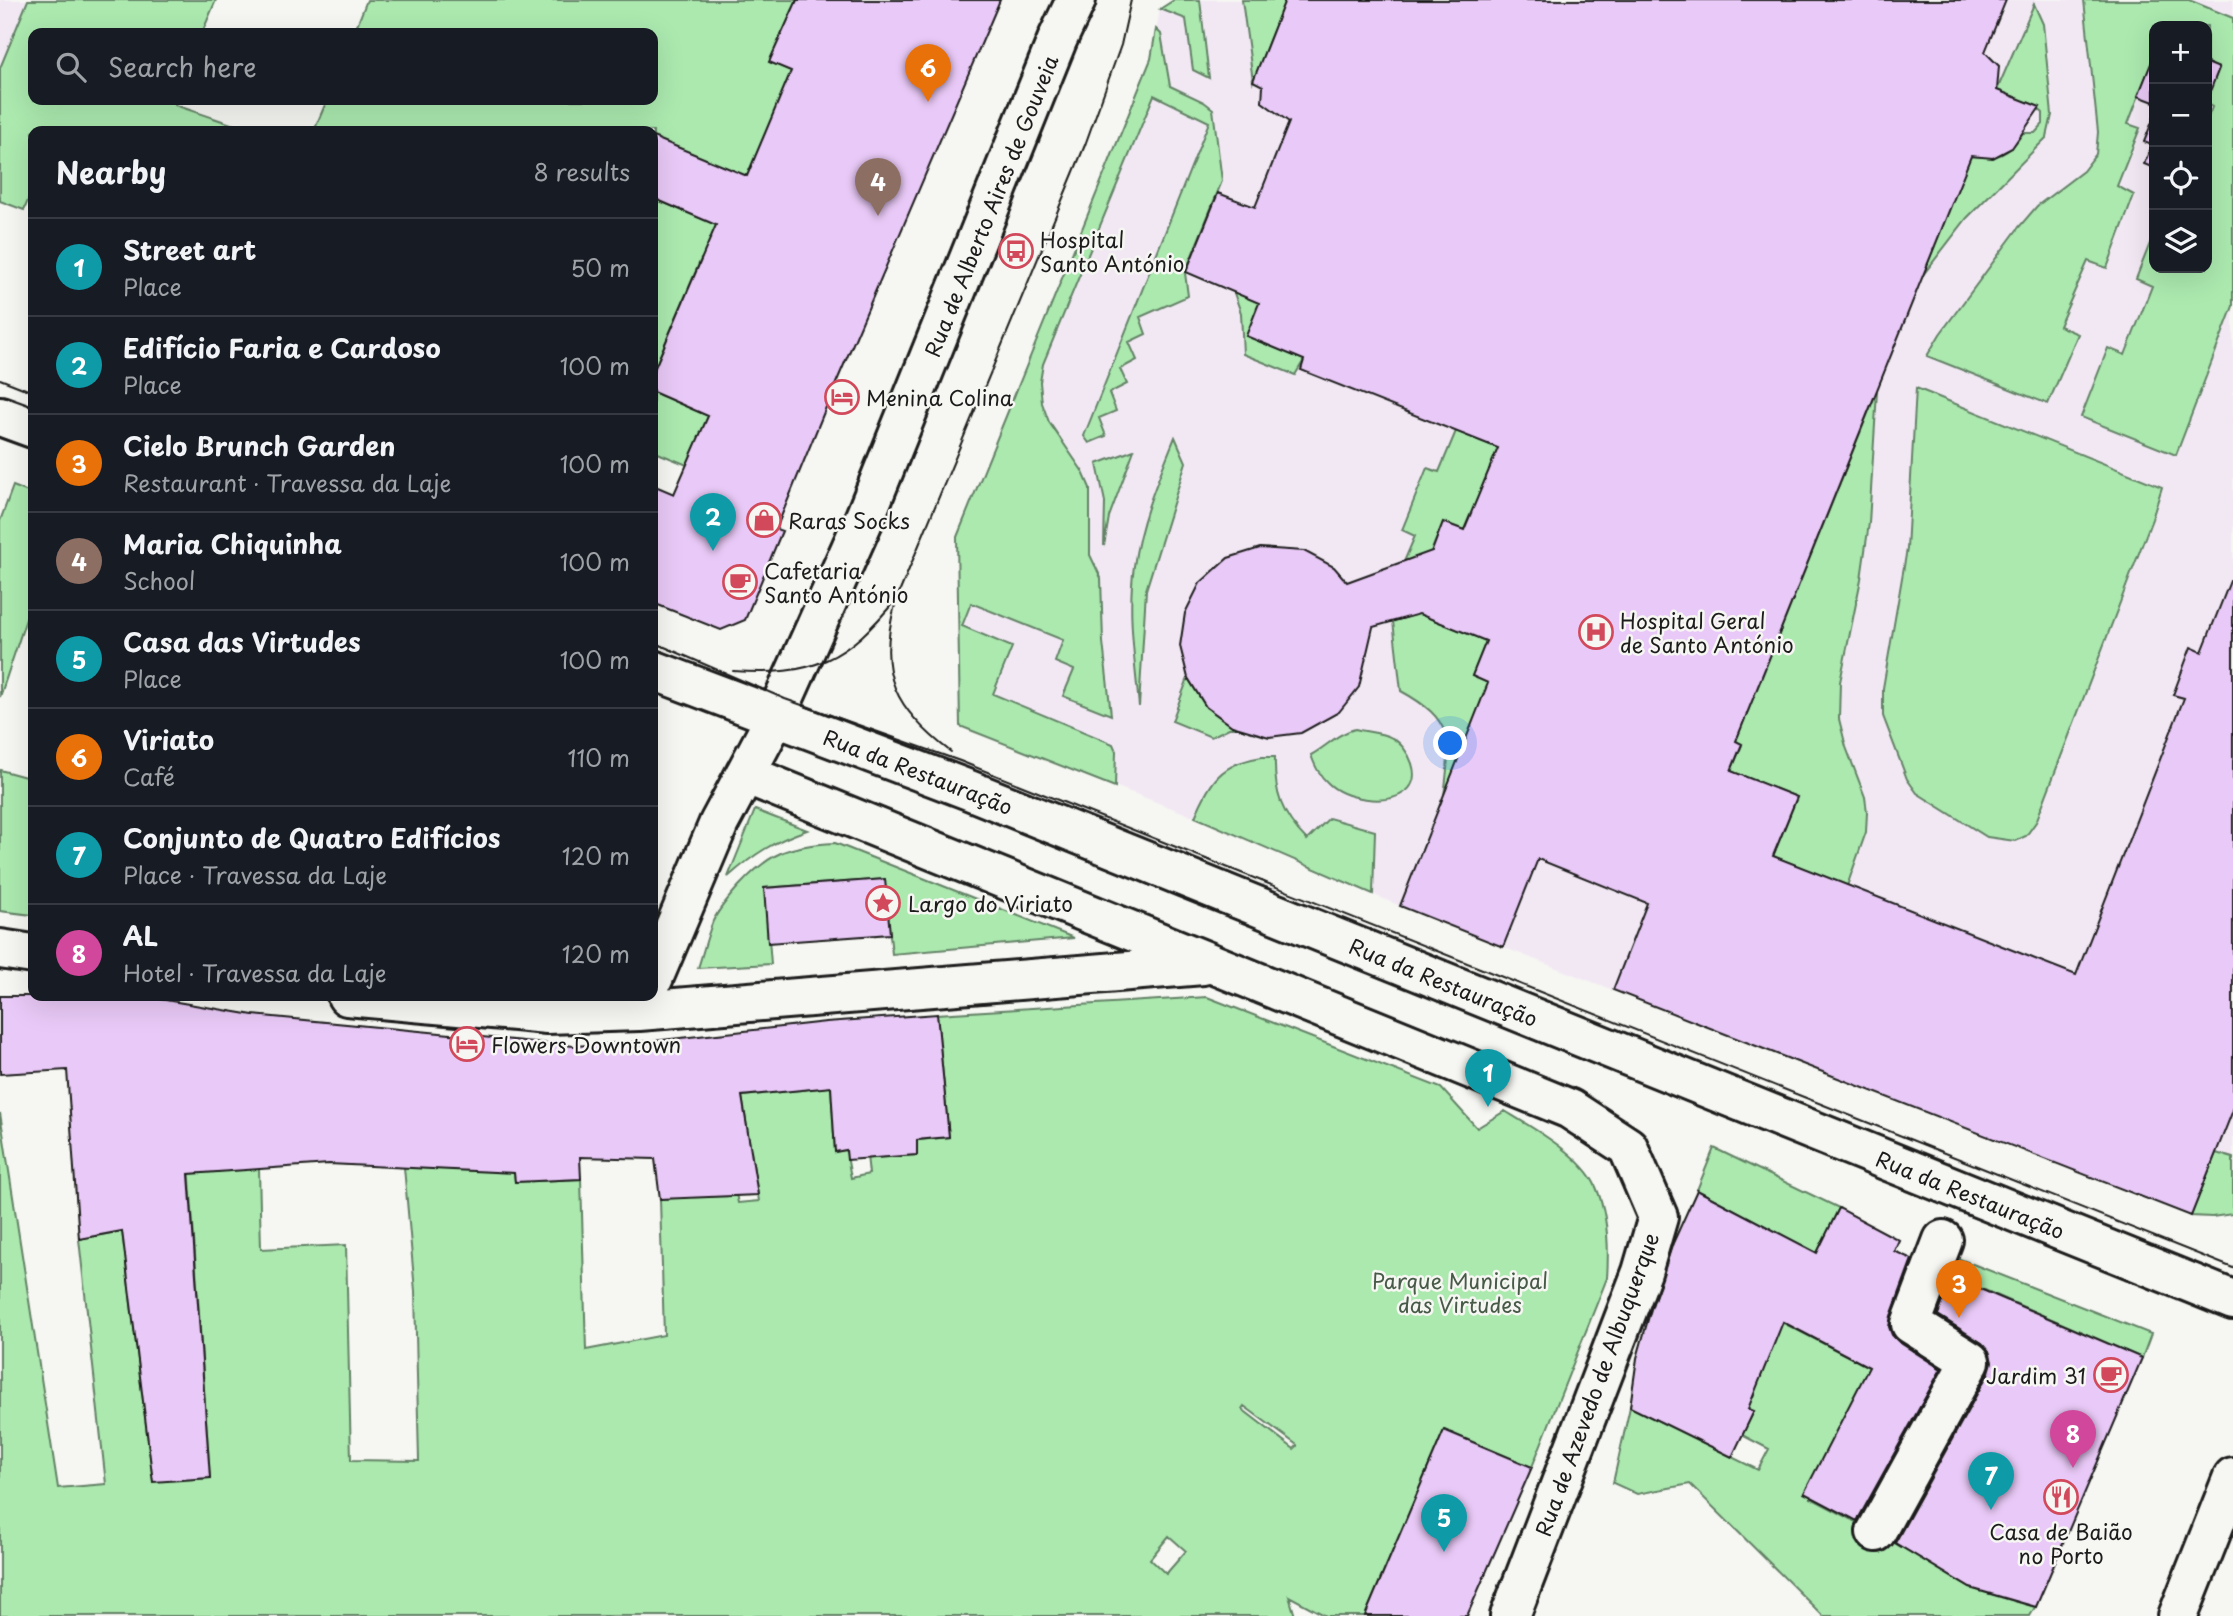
<!DOCTYPE html>
<meta charset="utf-8">
<style>
:root{--surface:#171b24;--page:#20242c;--text:#f1f3f6;--muted:#9ea1a6;--line:#363941;--accent:#db2777}
body{margin:0;font-family:"Playpen Sans",sans-serif;background:var(--page);color:var(--text)}
.controls{position:absolute;right:21px;top:21px;display:grid;overflow:hidden;border-radius:14px;box-shadow:0 7px 28px #0002}
.controls button{width:63px;height:63px;display:grid;place-items:center;padding:0;border:0;border-bottom:2px solid var(--line);background:var(--surface);color:var(--text);font:35px sans-serif}
.you{position:absolute;left:1451px;top:744px;width:24px;height:24px;margin:-18px;border:5px solid #fff;border-radius:50%;background:#1a73e8;box-shadow:0 0 0 10px #1a73e833}
.badge{display:grid;place-items:center;width:46px;height:46px;border-radius:50%;background:var(--accent);color:#fff;font-size:23px;font-weight:700}
.pin{position:absolute;translate:-50% -58px;filter:drop-shadow(0 2px 4px #0008)}
.pin::after{content:'';position:absolute;top:37px;width:24px;height:21px;background:inherit;clip-path:polygon(0 0,100% 0,50% 100%)}
.list{margin:0;padding:0;list-style:none}
h2{display:flex;justify-content:space-between;align-items:center;height:91px;margin:0;padding:0 28px;font-size:30px}
h2 small{font-size:23px;font-weight:400;color:var(--muted)}
.list li{display:grid;grid-template-columns:46px 1fr auto;gap:21px;align-items:center;box-sizing:border-box;height:98px;padding:0 28px;border-top:2px solid var(--line)}
.list b{display:block;font-size:26px;white-space:nowrap}
.list p{margin:0;font-size:23px;white-space:nowrap;color:var(--muted)}
.list em{font-size:23px;font-style:normal;color:var(--muted)}
.icon{flex:none;width:38px;height:38px;fill:none;stroke:currentColor;stroke-width:2;stroke-linecap:round;stroke-linejoin:round}
.map{position:relative;flex:none;width:2233px;height:1616px;overflow:hidden}
.search{position:absolute;background:var(--surface);box-shadow:0 7px 28px #0002;left:28px;top:28px;width:630px;height:77px;display:flex;align-items:center;gap:18px;box-sizing:border-box;padding:0 24px;border-radius:14px;color:var(--muted);font-size:26px}
.panel{position:absolute;background:var(--surface);box-shadow:0 7px 28px #0002;left:28px;top:126px;width:630px;height:875px;border-radius:14px}
.map>svg:first-child{display:block}
.built{fill:#f2e8f4;fill-rule:evenodd}
.green{fill:#abe9af;stroke:#648266;stroke-width:2;fill-rule:evenodd}
.building{fill:#e9c9f7;stroke:#1c1c1c;stroke-width:2}
.lines{fill:none;stroke-linecap:round;stroke-linejoin:round}
.street-casing{stroke:#1c1c1c;stroke-width:44}
.secondary-casing{stroke:#1c1c1c;stroke-width:44}
.street{stroke:#f6f6f2;stroke-width:38}
.secondary{stroke:#f6f6f2;stroke-width:38}
.tram{stroke:#1c1c1c;stroke-width:2}
.labels{text-anchor:middle;dominant-baseline:central;stroke-width:5;stroke-linejoin:round;paint-order:stroke}
.street-label{font-size:21px;fill:#1c1c1c;stroke:#f6f6f2}
.poi-label{font-size:21px;fill:#1c1c1c;stroke:#f6f6f2;text-anchor:start}
.park-label{font-size:21px;fill:#475a48;stroke:#f6f6f2}
</style>
<div class="map">
<svg width="2233" height="1616" viewBox="0 0 2233 1616">
<rect width="100%" height="100%" fill="#f6f6f2"/>
<filter id="ink" filterUnits="userSpaceOnUse"><feTurbulence type="fractalNoise" baseFrequency=".0143" numOctaves="2"/><feDisplacementMap in="SourceGraphic" scale="14" xChannelSelector="R" yChannelSelector="G"/><feConvolveMatrix kernelMatrix="1 2 1 2 8 2 1 2 1" color-interpolation-filters="sRGB"/></filter>
<g filter="url(#ink)">
<path class="built" d="M0,0H28L0,68Z
M1174,0H2233V1214L2212,1217L2191,1216L1503,947L1400,906L1195,817L960,726L957,537L1151,59L1160,9ZM2154,26H2207V268H2154Z"/>
<path class="green" d="M28,0H216L202,33H33V100H176L175,105L252,131H33V189L24,210L0,201V68Z
M367,0H805L793,9L770,62L800,75L752,178L659,140L653,153V131H314L327,100H653V33H354Z
M1174,0H1200L1209,78L1193,70L1186,19L1160,9Z
M1242,0H1285L1253,81Z
M2084,0H2189L2233,18V306L2176,455L2081,417L2108,348L2125,355L2152,286L2136,279L2154,233V268H2207V120L2212,107L2207,104V99L2219,68L2207,63V26H2154V56L2128,124L2140,128L2117,186L2134,195L2107,268L2088,261L2059,326L2078,334L2048,404L1927,356L1940,334L2019,227L2037,206L2083,171L2096,154L2098,132Z
M2034,4L2043,24L2052,115L2047,137L1967,218L1923,275L1971,156C1999,158 2007,157 2023,133H2035L2043,124V113L2034,105L1997,90Z
M1156,29L1161,34L1170,86L1204,102L1213,109L1222,181L1185,273L1188,296L1140,317L1146,334L1129,342L1137,360L1120,369L1127,384L1109,393L1116,411L1099,418L1106,436L1089,443L1084,436L1209,122L1154,95L1043,364L1040,382L1042,403L1049,422L1083,472L1090,488V555L1101,578L1103,642L1111,715L1063,696L1074,670L1055,662L1063,640L971,603L962,626L1012,647L993,694L1113,744L1116,751L1115,787L960,726L957,537L1151,59Z
M653,198L740,235L701,259L653,372Z
M1239,282L1268,293L1257,308L1247,336L1304,360L1295,375L1243,354L1241,313L1234,293Z
M1916,388L2162,487L2152,519L2036,822L2026,836L2015,841L1987,837L1917,793L1907,779L1883,716V688L1907,549Z
M1877,391L1869,523L1861,579L1840,682L1839,719L1846,747L1865,797L1867,812L1866,832L1847,886L1773,856L1797,797L1731,771L1742,745L1736,741Z
M653,392L805,457L687,465L653,451Z
M1456,431L1641,506L1464,530L1443,522L1427,562L1448,571L1429,618L1486,641L1472,676L1503,689L1444,796C1451,740 1454,720 1401,691L1393,621L1416,615L1400,571L1415,536L1402,530L1427,468L1439,472Z
M1175,437L1186,462L1146,590L1139,707C1135,661 1127,612 1134,566C1140,521 1158,479 1175,437Z
M1134,450L1109,517L1104,546L1105,502L1097,464Z
M13,486L33,494V598L0,697V521Z
M1188,678L1206,707L1237,728H1229L1211,737L1172,721Z
M1355,729C1366,732 1382,732 1392,738C1409,747 1424,779 1405,792C1386,806 1344,799 1328,783C1319,775 1315,766 1311,755C1326,747 1338,733 1355,729Z
M1262,757H1275C1274,793 1281,814 1307,840L1329,818L1375,831L1373,894L1195,817C1210,781 1221,763 1262,757Z
M0,770L33,779V915L0,911Z
M755,810L807,830C774,841 754,854 728,877Z
M835,843L1074,938L892,954L884,879L765,888L771,964L698,968C703,953 707,936 713,921C719,909 730,896 739,886C770,852 790,845 835,843Z
M1207,997L1441,1088L1477,1128L1505,1111C1533,1128 1583,1156 1596,1187C1608,1214 1609,1249 1607,1278L1532,1467L1444,1430L1365,1616H1326L1289,1596L1295,1616H0V1113L58,1488L106,1484L79,1239L122,1231L153,1481L210,1478L189,1165L259,1169L261,1249L346,1245L351,1460L419,1461L415,1291L404,1167L514,1169L515,1182L581,1179L586,1350L664,1335L660,1199L687,1197L734,1185L738,1203L759,1201L742,1096L831,1087L835,1151L846,1150L851,1178L869,1174L866,1146L896,1156L917,1155V1140L949,1137L937,1014ZM1244,1406L1297,1445V1446L1294,1449L1242,1409ZM1169,1536L1186,1551L1166,1574L1150,1559Z
M1714,1148L1839,1208L1817,1253L1697,1190Z
M2216,1153L2233,1158V1214L2212,1217L2191,1216Z
M1960,1259L2151,1334L2142,1358L1950,1275Z
M1768,1315L1869,1367L1831,1458L1811,1498L1876,1532L1970,1588L2035,1607L2030,1616H1823L1690,1484L1637,1494L1613,1483L1630,1407L1758,1470L1769,1449L1742,1435L1754,1411L1717,1395Z"/>
<path class="building" d="M797,0H1000L831,395L776,529L782,531L745,620L721,630L653,603V485L674,494L708,416L653,392V372L716,225L653,198V137L747,176L791,71L769,62Z
M1285,0H2006L1985,52L1999,66L1997,90L2040,107L2012,148L1993,158L1971,156L1736,741L1742,744L1731,771L1797,797L1773,856L2076,975L2184,698L2173,695L2191,647L2202,652L2230,581H2233V1110L2191,1216L1613,990L1647,903L1538,859L1503,947L1400,906L1488,683L1472,676L1486,641L1419,614L1373,627L1359,687L1339,712L1301,733L1269,737L1232,726L1206,707L1188,678L1180,646L1185,613L1200,583L1228,558L1260,548L1304,551L1334,567L1347,582L1432,551L1443,522L1464,530L1498,448L1301,370L1304,360L1246,336L1259,303L1186,272L1218,193L1255,207L1289,122L1262,102L1263,86L1253,81Z
M2154,56V102L2138,96Z
M2207,63L2219,68L2207,99Z
M2154,117V168L2144,164L2152,145L2144,142Z
M885,879L890,934L768,943L764,888Z
M0,996H142L253,1015L574,1046L653,1041L826,1022L937,1014L949,1137L917,1140V1155L847,1160L846,1150L835,1152L831,1087L742,1096L758,1195L660,1199L655,1159L580,1157L581,1179L515,1182L514,1173L329,1164L189,1174L210,1478L153,1482L122,1231L79,1239L67,1070L0,1074Z
M1697,1190L1817,1253L1839,1208L1899,1240L1894,1251L1912,1259L1891,1316L1889,1327L1892,1335L1899,1342L1941,1369L1857,1521L1804,1493L1869,1367L1783,1322L1748,1409L1754,1411L1732,1457L1630,1407L1637,1358L1651,1309L1673,1243Z
M1952,1277L2142,1358L2036,1607L1970,1588L1895,1543L1989,1372L1992,1362L1989,1351L1982,1343L1938,1315Z
M1444,1430L1532,1467L1467,1616H1365Z"/>
<g class="lines">
<g class="street-casing">
<path id="street" d="M745,774L1570,1109L1628,1147L1658,1217L1642,1272L1510,1616
M0,949L33,954
M653,979L719,823L775,718
M347,996L547,1014L639,1011L1203,965
M1876,1532L1970,1361L1911,1324L1943,1240"/>
</g>
<g class="secondary-casing">
<g id="secondary">
<path d="M0,416L33,428"/>
<path id="s1" d="M653,670L969,790L2233,1300"/>
<path id="s2" d="M775,718L865,517L1058,38L1076,0"/>
<path d="M2178,1616L2233,1477"/>
</g>
</g>
<use href="#street" class="street"/>
<use href="#secondary" class="secondary"/>
<path class="tram" d="M0,379L33,392
M895,605C876,674 896,710 951,752
M653,642L785,699L960,761L2233,1268
M733,671C813,677 847,660 897,598L1085,145L1121,45L1131,0"/>
</g>
</g>
<defs>
<g id="bus-ring" transform="scale(1.75)"><circle r="9.5" fill="#f6f6f2" stroke="#d1495b" stroke-width="1.5"/><path d="M-5-6H5V4H4V6H2V4H-2V6H-4V4H-5ZM-3.5-4V0h7V-4ZM-3.5 1.2v1.5H-2V1.2ZM2 1.2v1.5H3.5V1.2Z" fill="#d1495b"/></g>
<g id="hotel-ring" transform="scale(1.75)"><circle r="9.5" fill="#f6f6f2" stroke="#d1495b" stroke-width="1.5"/><path d="M-6-4.5h1.5V1H6V5H4.5V3h-9V5H-6ZM-4 0a1.8 1.8 0 1 1 3.6 0ZM.5 0V-2.5h3Q6-2.5 6 0Z" fill="#d1495b"/></g>
<g id="shop-ring" transform="scale(1.75)"><circle r="9.5" fill="#f6f6f2" stroke="#d1495b" stroke-width="1.5"/><path d="M-5-2.5h2.3a2.7 3.5 0 0 1 5.4 0H5L5.5 6h-11ZM-1.5-2.5h3a1.5 2.3 0 0 0-3 0Z" fill="#d1495b"/></g>
<g id="cafe-ring" transform="scale(1.75)"><circle r="9.5" fill="#f6f6f2" stroke="#d1495b" stroke-width="1.5"/><path d="M-5.5-4.5H6V0H3Q3 3.5 0 3.5H-2.5Q-5.5 3.5-5.5 0ZM3-3.2v2h1.7v-2ZM-6 4.5H4V6H-6Z" fill="#d1495b"/></g>
<g id="hospital-ring" transform="scale(1.75)"><circle r="9.5" fill="#f6f6f2" stroke="#d1495b" stroke-width="1.5"/><path d="M-5-5h3v3.5h4V-5h3V5h-3V1.5h-4V5h-3Z" fill="#d1495b"/></g>
<g id="sight-ring" transform="scale(1.75)"><circle r="9.5" fill="#f6f6f2" stroke="#d1495b" stroke-width="1.5"/><path d="M0-6L1.8-2.2L6-1.7L2.9 1.2L3.7 5.4L0 3.3L-3.7 5.4L-2.9 1.2L-6-1.7L-1.8-2.2Z" fill="#d1495b"/></g>
<g id="restaurant-ring" transform="scale(1.75)"><circle r="9.5" fill="#f6f6f2" stroke="#d1495b" stroke-width="1.5"/><path d="M-5-6h1v4h1v-4h1v4h1v-4h1v5L-1.5 .5V6h-2V.5L-5-1ZM5-6V6H3V1.5H1.5Q1.5-4 5-6Z" fill="#d1495b"/></g>
</defs>
<g fill-rule="evenodd">
<use href="#bus-ring" x="1016" y="251"/>
<use href="#hotel-ring" x="842" y="397"/>
<use href="#shop-ring" x="764" y="520"/>
<use href="#cafe-ring" x="740" y="582"/>
<use href="#hospital-ring" x="1596" y="632"/>
<use href="#sight-ring" x="883" y="903"/>
<use href="#hotel-ring" x="467" y="1044"/>
<use href="#cafe-ring" x="2111" y="1375"/>
<use href="#restaurant-ring" x="2061" y="1497"/>
</g>
<g class="labels">
<g class="street-label">
<text stroke="none"><textPath href="#s2" startOffset="556">Rua de Alberto Aires de Gouveia</textPath></text>
<text stroke="none"><textPath href="#s1" startOffset="284">Rua da Restauração</textPath></text>
<text stroke="none"><textPath href="#s1" startOffset="850">Rua da Restauração</textPath></text>
<text stroke="none"><textPath href="#s1" startOffset="1418">Rua da Restauração</textPath></text>
<text transform="translate(1596 1384) rotate(-70)">Rua de Azevedo de Albuquerque</text>
</g>
<g class="poi-label">
<text x="1040" y="239">Hospital<tspan x="1040" dy="24">Santo António</tspan></text>
<text x="866" y="397">Menina Colina</text>
<text x="788" y="520">Raras Socks</text>
<text x="764" y="570">Cafetaria<tspan x="764" dy="24">Santo António</tspan></text>
<text x="1620" y="620">Hospital Geral<tspan x="1620" dy="24">de Santo António</tspan></text>
<text x="908" y="903">Largo do Viriato</text>
<text x="491" y="1044">Flowers Downtown</text>
<text x="2086" y="1375" text-anchor="end">Jardim 31</text>
<text x="2061" y="1531" text-anchor="middle">Casa de Baião<tspan x="2061" dy="24">no Porto</tspan></text>
</g>
<g class="park-label">
<text x="1460" y="1280">Parque Municipal<tspan x="1460" dy="24">das Virtudes</tspan></text>
</g>
</g>
</svg>
<div class="controls">
<button>+</button>
<button>−</button>
<button><svg class="icon" aria-label="locate" viewBox="0 0 24 24"><circle cx="12" cy="12" r="6"/><path d="M12 2v4M12 18v4M2 12h4M18 12h4"/></svg></button>
<button><svg class="icon" aria-label="layers" viewBox="0 0 24 24"><path d="M12 4l9 5-9 5-9-5zM3 14l9 5 9-5"/></svg></button>
</div>
<div class="you"></div>
<div class="pin badge" style="left:1488px;top:1107px;background:#0f9aa8">1</div>
<div class="pin badge" style="left:713px;top:551px;background:#0f9aa8">2</div>
<div class="pin badge" style="left:1959px;top:1318px;background:#e8710a">3</div>
<div class="pin badge" style="left:878px;top:216px;background:#8d6e63">4</div>
<div class="pin badge" style="left:1444px;top:1552px;background:#0f9aa8">5</div>
<div class="pin badge" style="left:928px;top:102px;background:#e8710a">6</div>
<div class="pin badge" style="left:1991px;top:1510px;background:#0f9aa8">7</div>
<div class="pin badge" style="left:2073px;top:1468px;background:#d1479c">8</div>
<div class="search"><svg class="icon" aria-label="search" viewBox="0 0 24 24"><circle cx="10" cy="10" r="6"/><path d="M15 15l6 6"/></svg>Search here</div>
<section class="panel">
<h2>Nearby<small>8 results</small></h2>
<ul class="list">
<li><span class="badge" style="background:#0f9aa8">1</span><div><b>Street art</b><p>Place</p></div><em>50 m</em></li>
<li><span class="badge" style="background:#0f9aa8">2</span><div><b>Edifício Faria e Cardoso</b><p>Place</p></div><em>100 m</em></li>
<li><span class="badge" style="background:#e8710a">3</span><div><b>Cielo Brunch Garden</b><p>Restaurant · Travessa da Laje</p></div><em>100 m</em></li>
<li><span class="badge" style="background:#8d6e63">4</span><div><b>Maria Chiquinha</b><p>School</p></div><em>100 m</em></li>
<li><span class="badge" style="background:#0f9aa8">5</span><div><b>Casa das Virtudes</b><p>Place</p></div><em>100 m</em></li>
<li><span class="badge" style="background:#e8710a">6</span><div><b>Viriato</b><p>Café</p></div><em>110 m</em></li>
<li><span class="badge" style="background:#0f9aa8">7</span><div><b>Conjunto de Quatro Edifícios</b><p>Place · Travessa da Laje</p></div><em>120 m</em></li>
<li><span class="badge" style="background:#d1479c">8</span><div><b>AL</b><p>Hotel · Travessa da Laje</p></div><em>120 m</em></li>
</ul>
</section>
</div>
